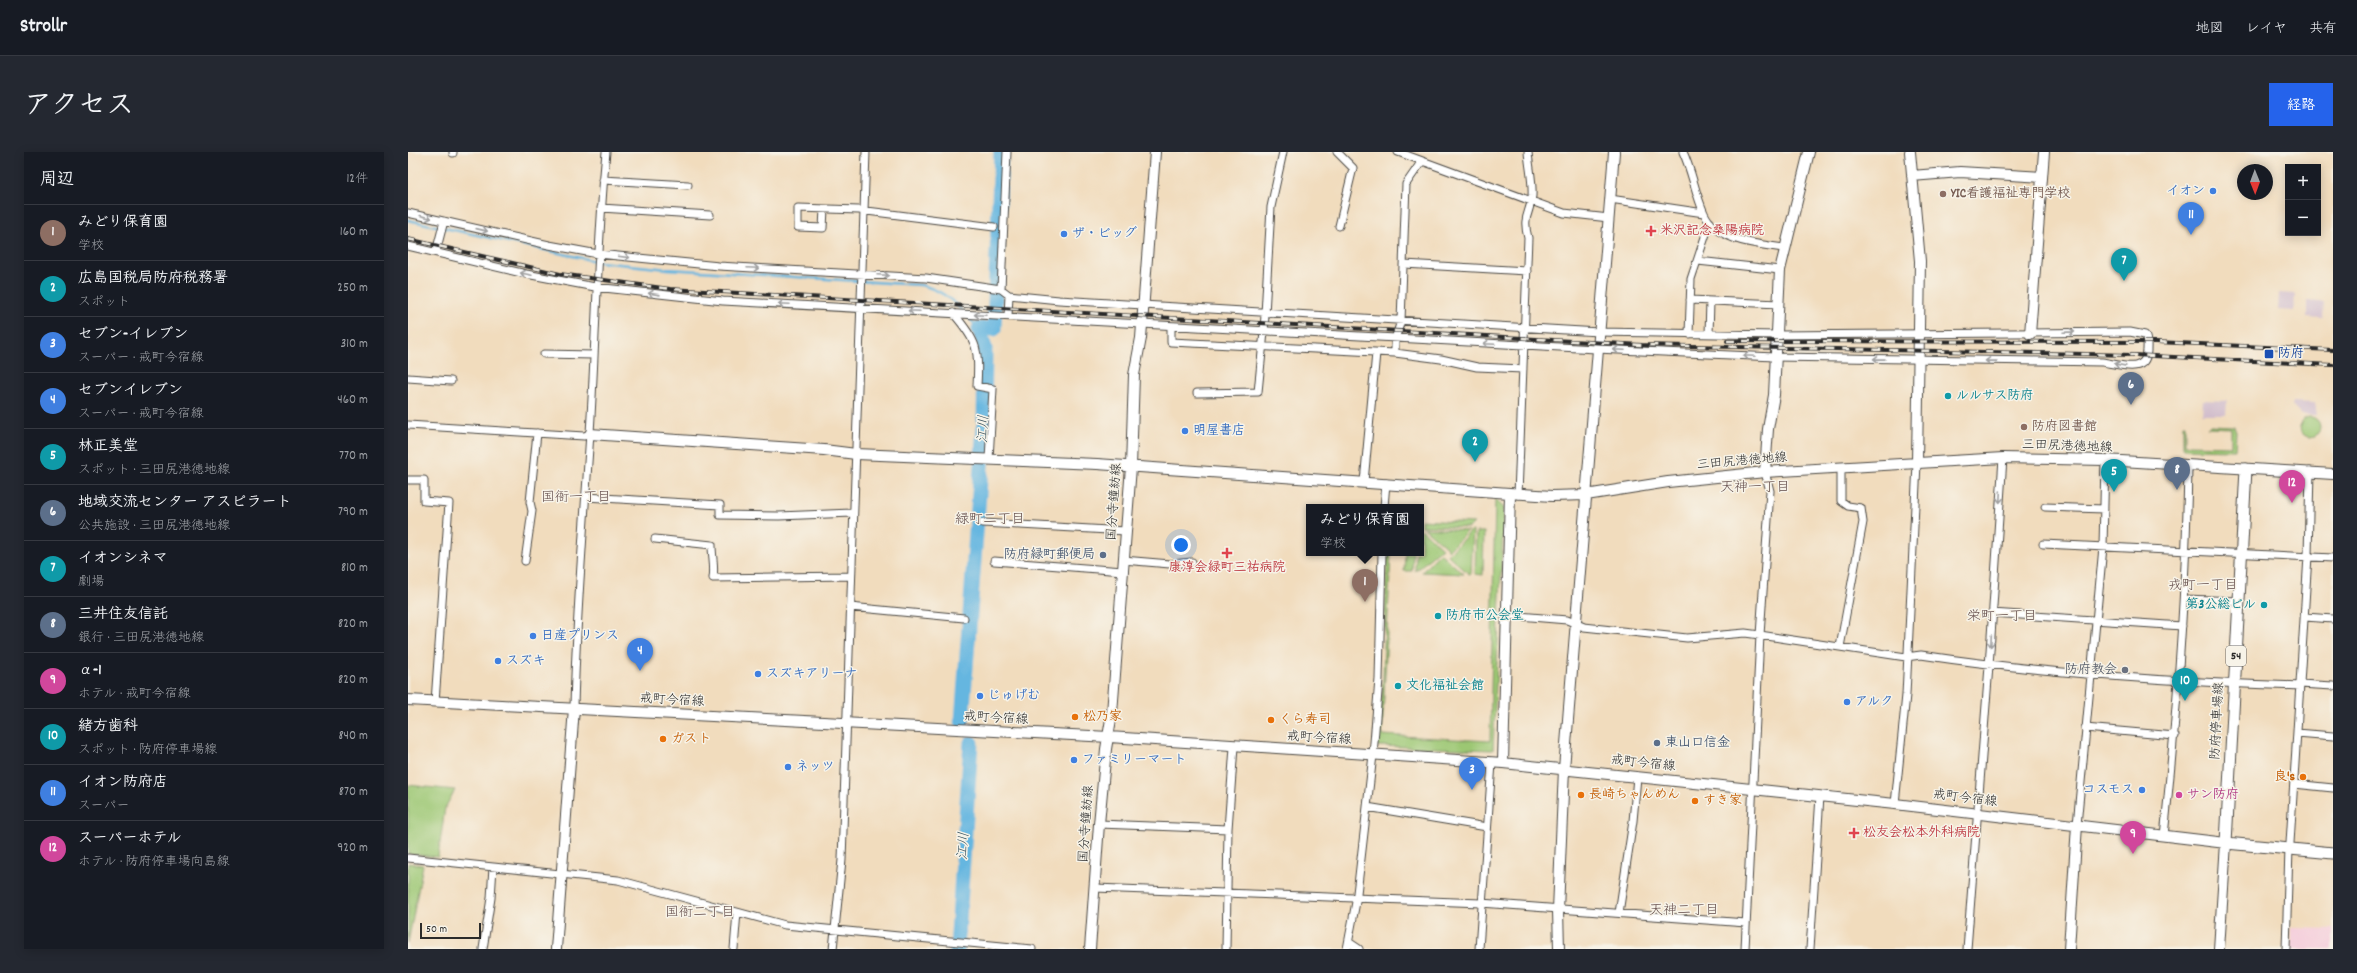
<!DOCTYPE html>
<html lang="ja">
<meta charset="utf-8">
<style>
:root{--surface:#171b24;--page:#242831;--text:#f1f3f6;--muted:#9ea1a6;--line:#363941;--accent:#2563eb}
body{margin:0;font-family:Dekko,"Klee One",sans-serif;background:var(--page);color:var(--text)}
.controls{position:absolute;right:12px;top:12px;display:grid;overflow:hidden;border-radius:0px;box-shadow:0 2px 10px #0003}
.controls button{width:36px;height:36px;display:grid;place-items:center;padding:0;border:0;border-bottom:1px solid var(--line);background:var(--surface);color:var(--text);font:20px sans-serif}
.compass{position:absolute;left:1829px;top:12px;width:36px;height:36px;border-radius:50%;background:var(--surface);box-shadow:0 2px 10px #0003;rotate:179deg}
.scale{position:absolute;left:12px;bottom:10px;width:61px;box-sizing:border-box;padding-left:4px;border:2px solid #2b2b2b;border-top:0;font-size:11px;line-height:14px;white-space:nowrap;color:#2b2b2b;-webkit-text-stroke:3px #f7f3e8;paint-order:stroke}
.you{position:absolute;left:773px;top:393px;width:14px;height:14px;margin:-10px;border:3px solid #fff;border-radius:50%;background:#1a73e8;box-shadow:0 0 0 6px #1a73e833}
.badge{display:grid;place-items:center;width:26px;height:26px;border-radius:50%;background:var(--accent);color:#fff;font-size:13px;font-weight:700}
.pin{position:absolute;translate:-50% -33px;filter:drop-shadow(0 1px 2px #0008)}
.pin::after{content:'';position:absolute;top:21px;width:14px;height:12px;background:inherit;clip-path:polygon(0 0,100% 0,50% 100%)}
.popup{position:absolute;left:898px;top:352px;width:118px;height:52px;box-sizing:border-box;display:grid;place-content:center;border-radius:0px;background:var(--surface);filter:drop-shadow(0 1px 3px #0005);font-size:13px;white-space:nowrap;color:var(--muted)}
.popup b{font-size:15px;color:var(--text)}
.popup::after{content:'';position:absolute;left:50%;top:100%;margin-left:-8px;border:8px solid transparent;border-top-color:var(--surface)}
.list{margin:0;padding:0;list-style:none}
h2{display:flex;justify-content:space-between;align-items:center;height:52px;margin:0;padding:0 16px;font-size:17px}
h2 small{font-size:13px;font-weight:400;color:var(--muted)}
.list li{display:grid;grid-template-columns:26px 1fr auto;gap:12px;align-items:center;box-sizing:border-box;height:56px;padding:0 16px;border-top:1px solid var(--line)}
.list b{display:block;font-size:15px;white-space:nowrap}
.list p{margin:0;font-size:13px;white-space:nowrap;color:var(--muted)}
.list em{font-size:13px;font-style:normal;color:var(--muted)}
.map{position:relative;flex:none;width:1925px;height:797px;overflow:hidden;border-radius:0px}
header{display:flex;align-items:center;gap:24px;box-sizing:border-box;height:56px;padding:0 20px;background:var(--surface);border-bottom:1px solid var(--line)}
header strong{font-size:19px}
nav{display:flex;gap:22px;margin-inline-start:auto;font-size:14px}
.intro{display:flex;align-items:center;justify-content:space-between;box-sizing:border-box;height:96px;padding:0 24px}
h1{margin:0;font-size:28px}
.button{padding:10px 18px;border-radius:0px;background:var(--accent);color:#fff;font-size:14px;font-weight:700}
main{display:flex;gap:24px;padding:0 24px}
aside{flex:1;background:var(--surface);border-radius:0px;box-shadow:0 2px 10px #0003}
.map>svg:first-child{display:block}
.built{fill:#f5cfdc}
.industrial{fill:#d1bdcc}
.green{fill:#9cc773;stroke:#64794f}
.lines{fill:none;stroke-linecap:round;stroke-linejoin:round}
.stream{stroke:#65b6e0;stroke-width:2.5}
.river{stroke:#65b6e0;stroke-width:15}
.street-casing{stroke:#494641;stroke-width:9}
.secondary-casing{stroke:#494641;stroke-width:12}
.primary-casing{stroke:#494641;stroke-width:13}
.street{stroke:#fff;stroke-width:7}
.secondary{stroke:#fff;stroke-width:10}
.primary{stroke:#fff;stroke-width:11}
.rail-casing{stroke:#2b2b2b;stroke-width:4}
.rail{stroke:#f7f3e8;stroke-width:2.5;stroke-dasharray:8;stroke-linecap:butt}
.oneway{stroke:#a0a0a0}
.shop-dot{fill:#3f7fe0;stroke:#f7f3e8;stroke-width:1.5}
.education-dot{fill:#8d6e63;stroke:#f7f3e8;stroke-width:1.5}
.health-dot{fill:#e0444e;stroke:#f7f3e8;stroke-width:1.5}
.transit-dot{fill:#1a4fb4;stroke:#f7f3e8;stroke-width:1.5}
.culture-dot{fill:#0f9aa8;stroke:#f7f3e8;stroke-width:1.5}
.service-dot{fill:#5c6f8a;stroke:#f7f3e8;stroke-width:1.5}
.worship-dot{fill:#6b7280;stroke:#f7f3e8;stroke-width:1.5}
.food-dot{fill:#e8710a;stroke:#f7f3e8;stroke-width:1.5}
.hotel-dot{fill:#d1479c;stroke:#f7f3e8;stroke-width:1.5}
.labels{text-anchor:middle;dominant-baseline:central;stroke-width:3;stroke-linejoin:round;paint-order:stroke}
.shield{fill:#f7f3e8;stroke:#686764;stroke-width:1}
.shield-label{font-size:12px;font-weight:bold;fill:#2b2b2b}
.shop-label{font-size:13px;font-weight:bold;fill:#366cbe;stroke:#f7f3e8;text-anchor:start}
.education-label{font-size:13px;font-weight:bold;fill:#785e54;stroke:#f7f3e8;text-anchor:start}
.health-label{font-size:13px;font-weight:bold;fill:#be3a42;stroke:#f7f3e8;text-anchor:start}
.transit-label{font-size:13px;font-weight:bold;fill:#164399;stroke:#f7f3e8;text-anchor:start}
.culture-label{font-size:13px;font-weight:bold;fill:#0d838f;stroke:#f7f3e8;text-anchor:start}
.street-label{font-size:13px;fill:#2b2b2b;stroke:#f7f3e8}
.service-label{font-size:13px;font-weight:bold;fill:#4e5e75;stroke:#f7f3e8;text-anchor:end}
.worship-label{font-size:13px;font-weight:bold;fill:#5b616d;stroke:#f7f3e8;text-anchor:end}
.food-label{font-size:13px;font-weight:bold;fill:#c56008;stroke:#f7f3e8;text-anchor:start}
.hotel-label{font-size:13px;font-weight:bold;fill:#b23c85;stroke:#f7f3e8;text-anchor:start}
.water-label{font-size:14px;font-style:italic;fill:#3c5561;stroke:#f7f3e8}
.neighbourhood-label{font-size:14px;fill:#66504e;stroke:#f7f3e8}
</style>
<header>
<strong>Strollr</strong>
<nav><a>地図</a><a>レイヤ</a><a>共有</a></nav>
</header>
<div class="intro"><h1>アクセス</h1><a class="button">経路</a></div>
<main>
<aside>
<h2>周辺<small>12件</small></h2>
<ul class="list">
<li><span class="badge" style="background:#8d6e63">1</span><div><b>みどり保育園</b><p>学校</p></div><em>160 m</em></li>
<li><span class="badge" style="background:#0f9aa8">2</span><div><b>広島国税局防府税務署</b><p>スポット</p></div><em>250 m</em></li>
<li><span class="badge" style="background:#3f7fe0">3</span><div><b>セブン-イレブン</b><p>スーパー · 戒町今宿線</p></div><em>310 m</em></li>
<li><span class="badge" style="background:#3f7fe0">4</span><div><b>セブンイレブン</b><p>スーパー · 戒町今宿線</p></div><em>460 m</em></li>
<li><span class="badge" style="background:#0f9aa8">5</span><div><b>林正美堂</b><p>スポット · 三田尻港徳地線</p></div><em>770 m</em></li>
<li><span class="badge" style="background:#5c6f8a">6</span><div><b>地域交流センター アスピラート</b><p>公共施設 · 三田尻港徳地線</p></div><em>790 m</em></li>
<li><span class="badge" style="background:#0f9aa8">7</span><div><b>イオンシネマ</b><p>劇場</p></div><em>810 m</em></li>
<li><span class="badge" style="background:#5c6f8a">8</span><div><b>三井住友信託</b><p>銀行 · 三田尻港徳地線</p></div><em>820 m</em></li>
<li><span class="badge" style="background:#d1479c">9</span><div><b>α-1</b><p>ホテル · 戒町今宿線</p></div><em>820 m</em></li>
<li><span class="badge" style="background:#0f9aa8">10</span><div><b>緒方歯科</b><p>スポット · 防府停車場線</p></div><em>840 m</em></li>
<li><span class="badge" style="background:#3f7fe0">11</span><div><b>イオン防府店</b><p>スーパー</p></div><em>870 m</em></li>
<li><span class="badge" style="background:#d1479c">12</span><div><b>スーパーホテル</b><p>ホテル · 防府停車場向島線</p></div><em>920 m</em></li>
</ul>
</aside>
<div class="map">
<svg width="1925" height="797" viewBox="0 0 1925 797">
<rect width="100%" height="100%" fill="#f7f3e8"/>
<filter id="ink" filterUnits="userSpaceOnUse"><feTurbulence type="fractalNoise" baseFrequency=".025" numOctaves="2"/><feDisplacementMap in="SourceGraphic" scale="8" xChannelSelector="R" yChannelSelector="G"/><feConvolveMatrix kernelMatrix="1 2 1 2 8 2 1 2 1" color-interpolation-filters="sRGB"/></filter>
<filter id="wash" filterUnits="userSpaceOnUse"><feTurbulence type="fractalNoise" baseFrequency=".012" numOctaves="4" result="noise"/><feDisplacementMap in="SourceGraphic" scale="16" xChannelSelector="R" yChannelSelector="G"/><feGaussianBlur stdDeviation="0.9" result="paint"/><feColorMatrix in="noise" values="0 0 0 0 0 0 0 0 0 0 0 0 0 0 0 0 0 1.4 0 .05"/><feComposite in="paint" operator="in"/></filter>
<g filter="url(#wash)">
<rect width="100%" height="100%" fill="#f1dcbd"/>
<path class="built" d="M1883,776L1925,777V797H1883Z"/>
<path class="industrial" d="M1871,141L1887,142L1886,159L1870,158Z
M1899,149L1916,150L1915,166L1899,165Z
M1795,248L1819,249L1818,262H1794Z
M1885,250L1907,251L1909,263H1893L1884,254Z"/>
<path class="green" d="M1892 275a10 10 0 1 1 20 0a10 10 0 1 1-20 0Z
M1775,272H1777V293L1823,294V276L1799,275L1802,273L1826,274L1828,279L1827,298L1775,297Z
M1087,347L1096,356L1085,598L969,594L975,528L979,401H983L974,583L1082,589Z
M1013,368L1066,371L1061,376L1013,374Z
M1016,376L1060,379L1041,398Z
M1013,377L1034,396L1007,419L1008,401H1013Z
M1063,379H1065L1063,422H1061L1040,403Z
M1068,380H1076L1075,423L1067,422Z
M997,401H1005L1004,419H996Z
M1032,401L1056,422L1014,420Z
M0,633L47,638L37,656L30,705L0,702Z
M0,711L15,713L0,791Z"/>
<g class="lines">
<path class="stream" d="M0,68L192,110L260,117L513,133C532,138 543,146 556,161
M559,164L571,177"/>
<path class="river" d="M554,569L576,275L577,196L571,177H586L593,0
M549,797L563,591"/>
</g>
</g>
<g filter="url(#ink)">
<g class="lines">
<g class="street-casing">
<path id="street" d="M45,0V1
M929,0L945,16L931,74
M990,0L1156,61L1201,66
M1275,0C1284,19 1287,41 1296,61C1309,90 1349,92 1376,96
M195,28L280,33
M1202,47L1296,61
M193,56L302,63
M416,57L415,76L390,75V56L451,58L586,75
M0,61L141,93L190,102L311,114L518,126L593,137L601,143L651,148L1191,180L1369,183L1722,180L1737,183C1740,188 1739,193 1739,199C1738,223 1711,212 1694,210L1367,205L1188,197L315,149L187,135L118,122L0,94
M28,100L36,69
M1290,109L1372,118
M996,112L1119,119
M593,137L599,0
M1282,148L1371,152
M545,161C570,190 571,197 569,234L585,237L581,307
M600,164L601,143
M763,175V190L987,201L1033,207L1069,215L1115,217
M1281,182L1283,127L1302,70
M1301,182L1302,150
M987,201V187L993,169L998,32L1014,9
M136,202L185,203
M0,226L43,229
M789,241L850,240L856,180L863,55L875,0
M0,273L176,284L182,282
M0,328H16V349L41,351L27,550
M956,330L968,201
M1110,343L1120,86C1114,63 1122,63 1124,44C1125,30 1121,14 1120,0
M178,345L312,353V363L371,364L444,361
M976,355L978,331
M1637,355L1696,357
M575,371L718,379
M247,387L304,393C304,405 307,414 305,426L443,424
M1635,392L1925,406
M715,408L762,412L784,410
M117,409L124,359L122,350L129,281
M586,409L715,419
M1776,447L1831,449
M442,455L556,466
M1584,461L1774,474
M1098,463L1159,468L1176,475L1279,486L1337,481L1352,483L1498,505L1513,503C1639,522 1765,530 1892,534
M1897,465L1925,467
M1432,495L1455,370L1453,356L1440,354L1433,349V316
M1892,532L1925,534
M166,556C168,464 176,373 182,281C188,187 189,94 198,0
M1677,576L1767,584
M1889,581L1925,584
M1886,632L1925,636
M1487,652L1498,543L1509,311
M959,655L1079,675
M691,672L820,677
M1669,673L1695,395L1697,308
M1756,684C1769,561 1778,438 1780,315
M1882,691L1900,404L1902,319
M0,706L210,728L377,773L624,797
M687,736L1073,751L1338,771
M1211,761L1225,669L1229,625
M942,791L951,797
M75,797L83,746L85,715
M326,797L329,760
M425,797L434,708L458,0
M818,797L820,677L826,595
M939,797L948,750L965,603L971,527L974,401
M1071,797L1084,611
M1337,797L1352,483L1362,339L1357,320
M1402,797L1412,644
M1559,797L1581,514L1595,306
M1878,797L1881,696"/>
</g>
<g class="secondary-casing">
<path id="secondary" d="M1502,0L1512,109L1509,311
M1504,24L1552,20L1634,25
M1622,182L1636,0
M182,282L416,298L448,302L689,312L1144,344L1178,343L1260,330L1357,320L1595,306L1697,308L1925,322
M1357,320L1360,277L1366,243L1372,118L1401,0
M0,548L701,585L1095,611L1487,652L1818,691L1811,797
M1095,611L1102,342
M148,797L166,556
M682,797L691,672L698,597L704,561L723,315L726,223L733,186L747,0
M1151,797L1150,758L1156,617L1206,0
M1661,797L1669,673"/>
</g>
<g class="primary-casing">
<path id="primary" d="M1838,317L1818,691L1925,701"/>
</g>
<use href="#street" class="street"/>
<use href="#secondary" class="secondary"/>
<use href="#primary" class="primary"/>
<g class="rail-casing">
<path id="rail" d="M0,87L152,122L262,137L1234,193L1726,203L1925,213
M1319,189L1748,190L1925,198"/>
</g>
<use href="#rail" class="rail"/>
</g>
<defs><path id="oneway-shaft" d="M-6 0H5M1.5-3L5.5 0L1.5 3" fill="none" stroke-width="1.6" stroke-linecap="round" stroke-linejoin="round"/></defs>
<g class="oneway">
<use href="#oneway-shaft" transform="translate(18 65) rotate(14)"/>
<use href="#oneway-shaft" transform="translate(74 78) rotate(13)"/>
<use href="#oneway-shaft" transform="translate(216 105) rotate(7)"/>
<use href="#oneway-shaft" transform="translate(345 116) rotate(3)"/>
<use href="#oneway-shaft" transform="translate(118 122) rotate(-168)"/>
<use href="#oneway-shaft" transform="translate(475 123) rotate(3)"/>
<use href="#oneway-shaft" transform="translate(246 142) rotate(-172)"/>
<use href="#oneway-shaft" transform="translate(376 152) rotate(-177)"/>
<use href="#oneway-shaft" transform="translate(506 159) rotate(-177)"/>
<use href="#oneway-shaft" transform="translate(572 163) rotate(-177)"/>
<use href="#oneway-shaft" transform="translate(1661 180) rotate(-2)"/>
<use href="#oneway-shaft" transform="translate(1081 192) rotate(-177)"/>
<use href="#oneway-shaft" transform="translate(1211 198) rotate(-177)"/>
<use href="#oneway-shaft" transform="translate(1341 204) rotate(-177)"/>
<use href="#oneway-shaft" transform="translate(1471 207) rotate(-179)"/>
<use href="#oneway-shaft" transform="translate(1583 209) rotate(-179)"/>
<use href="#oneway-shaft" transform="translate(1712 213) rotate(-169)"/>
<use href="#oneway-shaft" transform="translate(1592 345) rotate(93)"/>
<use href="#oneway-shaft" transform="translate(1583 489) rotate(93)"/>
</g>
</g>
<g class="shop-dot">
<circle cx="1805" cy="39" r="4"/>
<circle cx="656" cy="82" r="4"/>
<circle cx="777" cy="279" r="4"/>
<circle cx="125" cy="484" r="4"/>
<circle cx="90" cy="509" r="4"/>
<circle cx="350" cy="522" r="4"/>
<circle cx="572" cy="544" r="4"/>
<circle cx="1439" cy="550" r="4"/>
<circle cx="666" cy="608" r="4"/>
<circle cx="380" cy="615" r="4"/>
<circle cx="1734" cy="638" r="4"/>
</g>
<g class="education-dot">
<circle cx="1535" cy="42" r="4"/>
<circle cx="1616" cy="275" r="4"/>
</g>
<g class="health-dot">
<path d="M1241 73h4v4h4v4h-4v4h-4v-4h-4v-4h4z"/>
<path d="M817 395h4v4h4v4h-4v4h-4v-4h-4v-4h4z"/>
<path d="M1444 675h4v4h4v4h-4v4h-4v-4h-4v-4h4z"/>
</g>
<rect class="transit-dot" x="1856" y="197" width="10" height="10" rx="2"/>
<g class="culture-dot">
<circle cx="1540" cy="244" r="4"/>
<circle cx="1856" cy="453" r="4"/>
<circle cx="1030" cy="464" r="4"/>
<circle cx="990" cy="534" r="4"/>
</g>
<g class="service-dot">
<circle cx="695" cy="403" r="4"/>
<circle cx="1249" cy="591" r="4"/>
</g>
<circle class="worship-dot" cx="1717" cy="518" r="4"/>
<g class="food-dot">
<circle cx="667" cy="565" r="4"/>
<circle cx="863" cy="568" r="4"/>
<circle cx="255" cy="587" r="4"/>
<circle cx="1895" cy="625" r="4"/>
<circle cx="1173" cy="643" r="4"/>
<circle cx="1287" cy="649" r="4"/>
</g>
<circle class="hotel-dot" cx="1771" cy="643" r="4"/>
<g class="labels">
<rect class="shield" x="1818" y="494" width="20" height="20" rx="3"/>
<g class="shield-label">
<text x="1828" y="504">54</text>
</g>
<g class="shop-label">
<text x="1797" y="39" text-anchor="end">イオン</text>
<text x="664" y="82">ザ・ビッグ</text>
<text x="785" y="279">明屋書店</text>
<text x="133" y="484">日産プリンス</text>
<text x="98" y="509">スズキ</text>
<text x="358" y="522">スズキアリーナ</text>
<text x="580" y="544">じゅげむ</text>
<text x="1447" y="550">アルク</text>
<text x="674" y="608">ファミリーマート</text>
<text x="388" y="615">ネッツ</text>
<text x="1726" y="638" text-anchor="end">コスモス</text>
</g>
<g class="education-label">
<text x="1543" y="42">YIC看護福祉専門学校</text>
<text x="1624" y="275">防府図書館</text>
</g>
<g class="health-label">
<text x="1252" y="79">米沢記念桑陽病院</text>
<text x="819" y="416" text-anchor="middle">康淳会緑町三祐病院</text>
<text x="1455" y="681">松友会松本外科病院</text>
</g>
<g class="transit-label">
<text x="1870" y="202">防府</text>
</g>
<g class="culture-label">
<text x="1548" y="244">ルルサス防府</text>
<text x="1848" y="453" text-anchor="end">第3公総ビル</text>
<text x="1038" y="464">防府市公会堂</text>
<text x="998" y="534">文化福祉会館</text>
</g>
<g class="street-label">
<text transform="translate(1659 295) rotate(2)">三田尻港徳地線</text>
<text transform="translate(1334 310) rotate(-5)">三田尻港徳地線</text>
<text transform="translate(707 350) rotate(-86)">国分寺鐘紡線</text>
<text transform="translate(264 549) rotate(3)">戒町今宿線</text>
<text transform="translate(588 567) rotate(3)">戒町今宿線</text>
<text transform="translate(1810 569) rotate(-87)">防府停車場線</text>
<text transform="translate(911 587) rotate(3)">戒町今宿線</text>
<text transform="translate(1235 612) rotate(6)">戒町今宿線</text>
<text transform="translate(1557 647) rotate(7)">戒町今宿線</text>
<text transform="translate(679 672) rotate(-86)">国分寺鐘紡線</text>
</g>
<g class="service-label">
<text x="687" y="403">防府緑町郵便局</text>
<text x="1257" y="591" text-anchor="start">東山口信金</text>
</g>
<g class="worship-label">
<text x="1709" y="518">防府教会</text>
</g>
<g class="food-label">
<text x="675" y="565">松乃家</text>
<text x="871" y="568">くら寿司</text>
<text x="263" y="587">ガスト</text>
<text x="1887" y="625" text-anchor="end">良's</text>
<text x="1181" y="643">長崎ちゃんめん</text>
<text x="1295" y="649">すき家</text>
</g>
<g class="hotel-label">
<text x="1779" y="643">サン防府</text>
</g>
<g class="water-label">
<text transform="translate(576 277) rotate(-87)">江川</text>
<text transform="translate(556 694) rotate(-86)">江川</text>
</g>
<g class="neighbourhood-label">
<text x="1347" y="336">天神一丁目</text>
<text x="168" y="346">国衙一丁目</text>
<text x="582" y="368">緑町二丁目</text>
<text x="1795" y="434">戎町一丁目</text>
<text x="1594" y="465">栄町一丁目</text>
<text x="1276" y="759">天神二丁目</text>
<text x="292" y="761">国衙二丁目</text>
</g>
</g>
</svg>
<div class="controls">
<button>+</button>
<button>−</button>
</div>
<svg class="compass" viewBox="-18 -18 36 36"><path d="M0-13l5 13h-10z" fill="#e53935"/><path d="M0 13l5-13h-10z" fill="#9ea1a6"/></svg>
<div class="scale">50 m</div>
<div class="you"></div>
<div class="pin badge" style="left:957px;top:450px;background:#8d6e63">1</div>
<div class="popup"><b>みどり保育園</b>学校</div>
<div class="pin badge" style="left:1067px;top:310px;background:#0f9aa8">2</div>
<div class="pin badge" style="left:1064px;top:638px;background:#3f7fe0">3</div>
<div class="pin badge" style="left:232px;top:519px;background:#3f7fe0">4</div>
<div class="pin badge" style="left:1706px;top:340px;background:#0f9aa8">5</div>
<div class="pin badge" style="left:1723px;top:253px;background:#5c6f8a">6</div>
<div class="pin badge" style="left:1716px;top:129px;background:#0f9aa8">7</div>
<div class="pin badge" style="left:1769px;top:338px;background:#5c6f8a">8</div>
<div class="pin badge" style="left:1725px;top:702px;background:#d1479c">9</div>
<div class="pin badge" style="left:1777px;top:549px;background:#0f9aa8">10</div>
<div class="pin badge" style="left:1783px;top:83px;background:#3f7fe0">11</div>
<div class="pin badge" style="left:1884px;top:351px;background:#d1479c">12</div>
</div>
</main>
